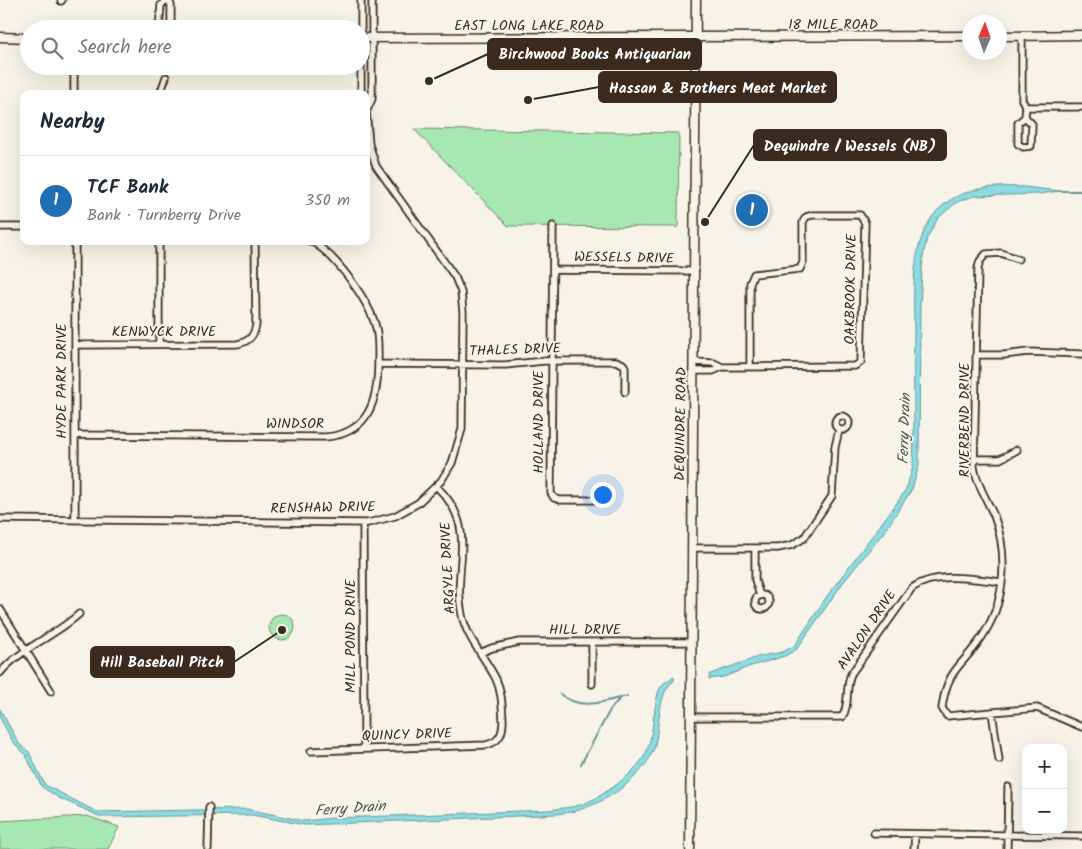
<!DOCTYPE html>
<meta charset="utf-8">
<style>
:root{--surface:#fff;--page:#f6f6f7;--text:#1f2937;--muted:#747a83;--line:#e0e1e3;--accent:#1f6fb2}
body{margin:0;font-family:Kalam,sans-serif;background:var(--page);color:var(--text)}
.controls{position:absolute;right:15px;bottom:15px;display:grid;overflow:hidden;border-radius:10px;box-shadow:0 5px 20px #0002}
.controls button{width:45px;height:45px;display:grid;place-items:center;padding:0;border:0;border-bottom:1px solid var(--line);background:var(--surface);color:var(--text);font:25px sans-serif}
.compass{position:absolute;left:962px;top:15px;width:45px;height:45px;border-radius:50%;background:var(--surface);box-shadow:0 5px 20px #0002;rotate:2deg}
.you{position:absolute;left:602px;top:494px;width:18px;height:18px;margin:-12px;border:4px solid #fff;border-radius:50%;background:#1a73e8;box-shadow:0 0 0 8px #1a73e833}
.badge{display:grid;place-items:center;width:32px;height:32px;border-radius:50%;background:var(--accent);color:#fff;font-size:16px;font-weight:700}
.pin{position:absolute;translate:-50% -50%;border:2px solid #fff;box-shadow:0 1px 5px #0006}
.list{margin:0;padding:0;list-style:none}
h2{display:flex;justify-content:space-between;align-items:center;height:65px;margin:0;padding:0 20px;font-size:21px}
h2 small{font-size:16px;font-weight:400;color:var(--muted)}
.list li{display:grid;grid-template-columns:32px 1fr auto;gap:15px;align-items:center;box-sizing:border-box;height:90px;padding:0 20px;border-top:1px solid var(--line)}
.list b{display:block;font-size:19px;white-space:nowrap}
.list p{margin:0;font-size:16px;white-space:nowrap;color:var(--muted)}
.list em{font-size:16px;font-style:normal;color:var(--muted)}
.icon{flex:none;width:28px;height:28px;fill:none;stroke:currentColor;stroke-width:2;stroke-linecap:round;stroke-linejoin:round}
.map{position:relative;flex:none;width:1082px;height:849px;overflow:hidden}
.search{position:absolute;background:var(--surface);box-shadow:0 5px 20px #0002;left:20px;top:20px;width:350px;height:55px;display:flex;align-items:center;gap:12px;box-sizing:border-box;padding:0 18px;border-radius:28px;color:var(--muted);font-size:19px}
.panel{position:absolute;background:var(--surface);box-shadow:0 5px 20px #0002;left:20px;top:90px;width:350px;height:155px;border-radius:10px}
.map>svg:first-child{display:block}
.green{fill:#a7e8b2;stroke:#718968}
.water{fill:#8adce2;stroke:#6a9594}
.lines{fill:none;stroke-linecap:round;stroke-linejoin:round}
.stream{stroke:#6a9594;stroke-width:2}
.minor-casing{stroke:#3b2a1e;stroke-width:9}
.secondary-casing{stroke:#3b2a1e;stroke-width:11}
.minor{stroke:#f7f3e8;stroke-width:5.5}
.secondary{stroke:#f7f3e8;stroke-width:8}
.labels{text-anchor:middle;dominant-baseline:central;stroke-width:4;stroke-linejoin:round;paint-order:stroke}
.street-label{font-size:14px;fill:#3b2a1e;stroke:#f7f3e8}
.water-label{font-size:15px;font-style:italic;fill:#4f564f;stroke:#f7f3e8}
.leader{fill:none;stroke:#3b2a1e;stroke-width:2}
.callout-dot{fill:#3b2a1e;stroke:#f7f3e8;stroke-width:2}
.callout{fill:#3b2a1e;stroke:#3b2a1e;stroke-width:2}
.callout-label{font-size:15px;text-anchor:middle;font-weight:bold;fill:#fff}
</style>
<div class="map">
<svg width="1082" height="849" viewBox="0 0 1082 849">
<rect width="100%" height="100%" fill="#f7f3e8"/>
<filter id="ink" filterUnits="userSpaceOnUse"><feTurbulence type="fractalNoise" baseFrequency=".02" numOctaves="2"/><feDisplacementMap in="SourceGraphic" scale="10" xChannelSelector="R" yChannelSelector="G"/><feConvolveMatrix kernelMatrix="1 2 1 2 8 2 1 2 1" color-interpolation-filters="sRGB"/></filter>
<g filter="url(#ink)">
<path class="green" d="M414,129L679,133L678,227L508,226Z
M269 627a13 13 0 1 1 26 0a13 13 0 1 1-26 0Z
M87,816L119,827L108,849H0V821Z"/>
<path class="water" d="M1025,187L1059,191L1040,194L974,196L957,202L938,218L927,238L923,257L920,302L919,465L912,489L887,528L842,584L797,649L785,656L748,667L724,677L709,679L710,674L761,656L783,652L795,645L827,596L899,500L907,487L913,466C915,422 913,377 914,332C914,295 909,241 937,211C961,186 993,186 1025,187Z
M674,676V681C657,691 660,730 654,748C644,778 604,804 575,811C564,814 552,814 541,815L305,825L252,815L101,817L59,798L42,787L25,754L13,742L0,718V709L19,744L29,752L45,785L97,812L247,809L304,821L334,818L549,810C559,808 570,808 580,805C600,799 640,771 647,750C654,731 653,709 659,690L663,684Z"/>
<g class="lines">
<path class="stream" d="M1059,191H1081
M560,694C580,711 604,702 627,696
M581,764L610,710L620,698"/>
<g class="minor-casing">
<path id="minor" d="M168,0L171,5V29
M61,1L62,0
M159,29L161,5L166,0
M361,29V0
M1022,35V100L1026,107L1025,117L1018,123V144L1023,147L1031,146L1032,124L1025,117
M74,66V94
M361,66V94
M160,94L166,77
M1026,107H1082
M367,110L372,99V0
M553,226L551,493L554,498L560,500H597
M0,227H24
M75,241V520
M159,241V344
M1018,259L1001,253L986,254L980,261L978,268L974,467C977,486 987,499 994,516C1000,531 1003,549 1003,565C1003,590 996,616 982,637C962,667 947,668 942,708L947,716L1037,708L1082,727
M553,270L695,271
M75,345L237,344C249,342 254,336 256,325L255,241
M976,355H1004L1028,352L1082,354
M694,362L714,363L722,367
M378,364L505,365L544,361H616L623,364L625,367V392
M694,371H713L722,367L855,366L861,362L865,223L860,215H812L806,217L803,222V262L800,269L754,274L750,283V367
M835 423a7 7 0 1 1 14 0a7 7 0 1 1-14 0Z
M75,435L326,437C370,433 378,399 378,362C378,349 379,336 375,324C367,299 334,252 310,241
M975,459H1000L1017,450
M0,519L368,523L395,516L418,503L441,481L452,463L462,429L463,312L461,292L455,277L376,166L369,144L366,110
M363,523L364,749
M692,548H778L792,545L804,538L832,496L835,447L839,430
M755,548V580L760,596
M755 602a7 7 0 1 1 14 0a7 7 0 1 1-14 0Z
M0,609L51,691
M480,653L492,648L519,642H692
M0,673C21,648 55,636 79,614
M592,684V642
M992,712L999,760
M691,717H842C850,706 845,688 851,674L912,588C937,571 974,579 1002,582
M311,751L486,745C500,742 503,733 503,720C502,706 502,692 496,679C485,657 467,639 462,615C451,565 481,529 436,486
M874,833L1082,836
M208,849L209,807
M914,849L915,834
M1007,849L1008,787"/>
</g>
<g class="secondary-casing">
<path id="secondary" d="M1000,36L1082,35
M0,37L29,38
M361,38L970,36
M690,849L696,0"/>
</g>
<use href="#minor" class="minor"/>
<use href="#secondary" class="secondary"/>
</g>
</g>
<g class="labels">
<g class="street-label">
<text x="833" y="25">18 MILE ROAD</text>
<text x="529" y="26">EAST LONG LAKE ROAD</text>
<text transform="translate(624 258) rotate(1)">WESSELS DRIVE</text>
<text transform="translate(851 289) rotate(-89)">OAKBROOK DRIVE</text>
<text x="164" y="332">KENWYCK DRIVE</text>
<text transform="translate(515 350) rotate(-2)">THALES DRIVE</text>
<text transform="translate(62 381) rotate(-90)">HYDE PARK DRIVE</text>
<text transform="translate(965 420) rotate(-90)">RIVERBEND DRIVE</text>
<text transform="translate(539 422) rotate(-90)">HOLLAND DRIVE</text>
<text x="295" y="424">WINDSOR</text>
<text transform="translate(681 424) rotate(-89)">DEQUINDRE ROAD</text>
<text transform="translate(323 508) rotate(-1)">RENSHAW DRIVE</text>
<text transform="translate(448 568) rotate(-93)">ARGYLE DRIVE</text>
<text x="585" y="630">HILL DRIVE</text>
<text transform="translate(867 630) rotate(-56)">AVALON DRIVE</text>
<text transform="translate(351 636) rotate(-90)">MILL POND DRIVE</text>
<text transform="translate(407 735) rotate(-2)">QUINCY DRIVE</text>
</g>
<g class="water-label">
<text transform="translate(905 429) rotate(-88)">Ferry Drain</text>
<text transform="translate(350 809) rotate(-4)">Ferry Drain</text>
</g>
</g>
<path class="leader" d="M429 81L488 54M528 100L599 87M705 222L754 145M282 630L234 662"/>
<g class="callout-dot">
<circle cx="429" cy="81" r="5"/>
<circle cx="528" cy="100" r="5"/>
<circle cx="705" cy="222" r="5"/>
<circle cx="282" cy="630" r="5"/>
</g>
<g class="callout">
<rect x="488" y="39" width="213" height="30" rx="5"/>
<rect x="599" y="72" width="237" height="30" rx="5"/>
<rect x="754" y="130" width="192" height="30" rx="5"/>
<rect x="91" y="647" width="143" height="30" rx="5"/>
</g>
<g class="callout-label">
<text x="595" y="59">Birchwood Books Antiquarian</text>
<text x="718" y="93">Hassan &amp; Brothers Meat Market</text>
<text x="850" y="151">Dequindre / Wessels (NB)</text>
<text x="162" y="667">Hill Baseball Pitch</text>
</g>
</svg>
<div class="controls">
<button>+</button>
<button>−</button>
</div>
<svg class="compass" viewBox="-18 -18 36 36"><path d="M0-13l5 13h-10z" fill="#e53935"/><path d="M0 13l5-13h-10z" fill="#747a83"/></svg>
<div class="you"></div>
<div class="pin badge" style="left:752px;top:210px">1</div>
<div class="search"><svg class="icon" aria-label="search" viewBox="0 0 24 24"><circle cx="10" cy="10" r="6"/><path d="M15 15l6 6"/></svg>Search here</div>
<section class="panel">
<h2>Nearby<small></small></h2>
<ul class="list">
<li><span class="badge">1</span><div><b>TCF Bank</b><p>Bank · Turnberry Drive</p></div><em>350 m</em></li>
</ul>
</section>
</div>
